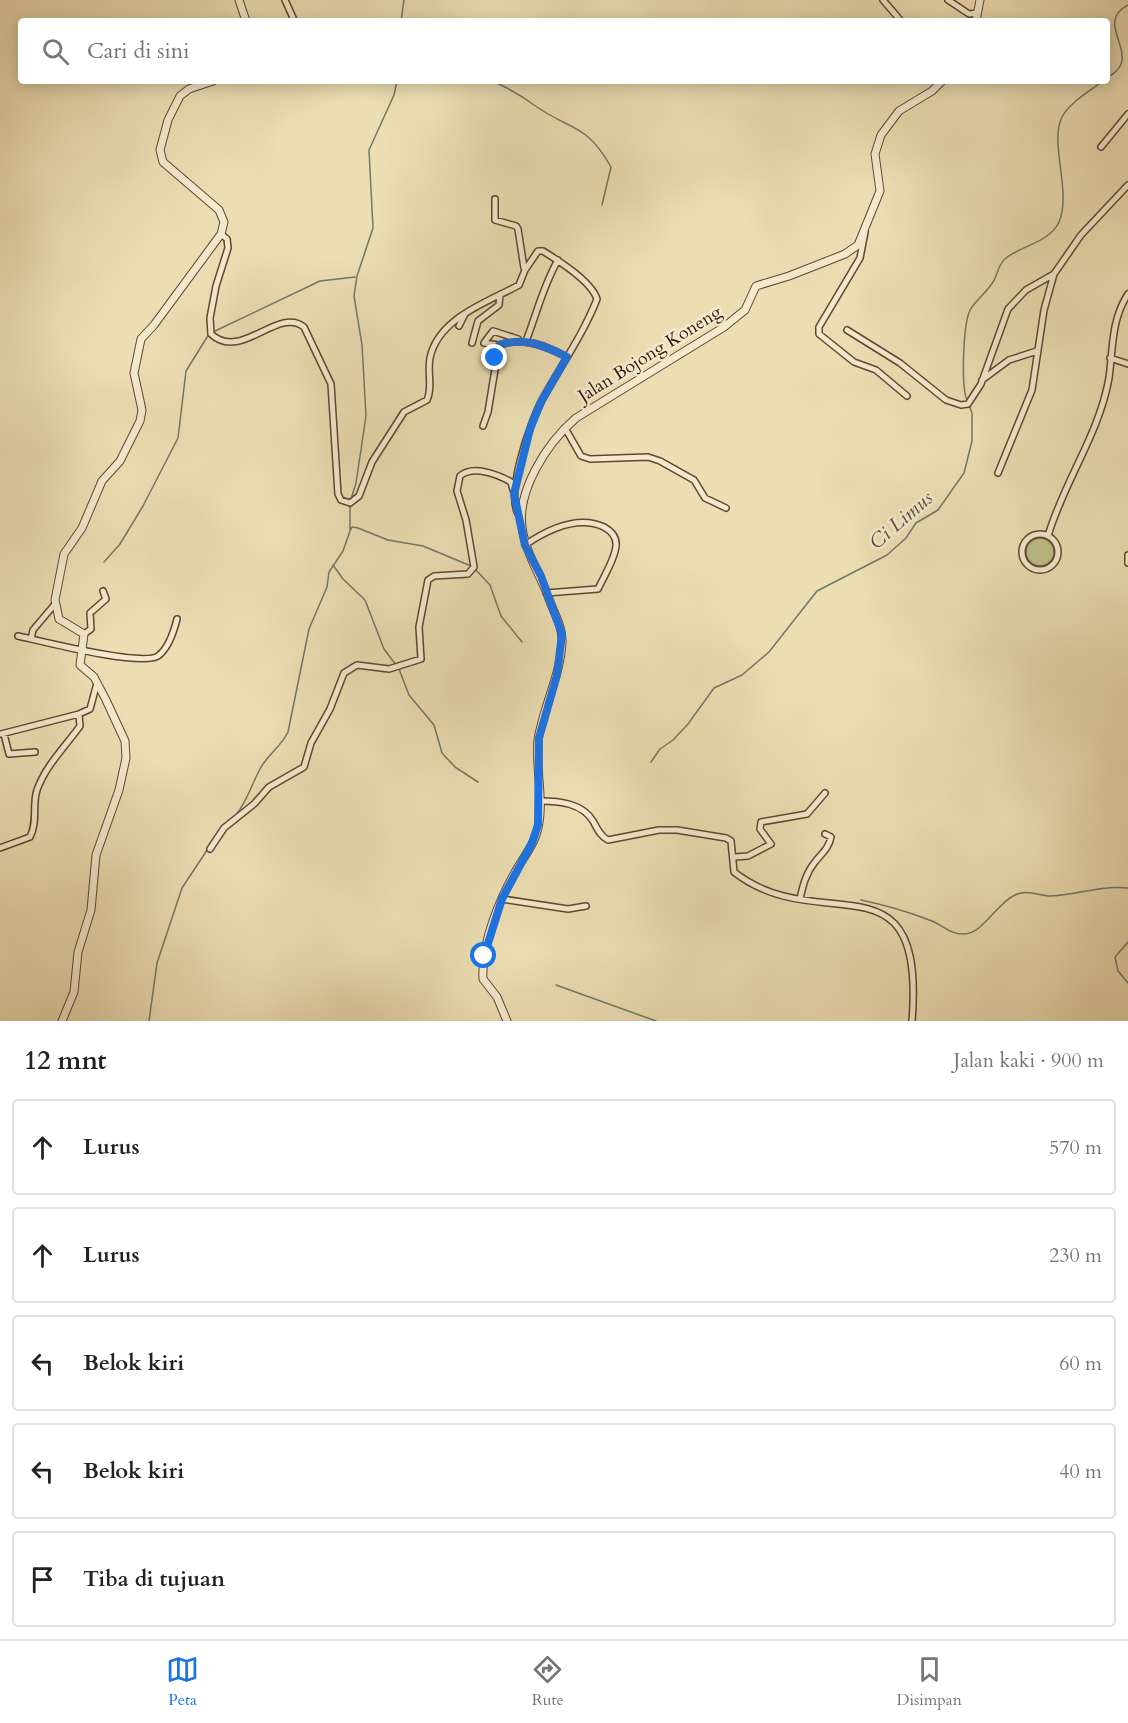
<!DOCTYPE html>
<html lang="id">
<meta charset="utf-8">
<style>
:root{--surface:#fff;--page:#f6f6f6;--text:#222;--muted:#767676;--line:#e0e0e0;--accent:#1a73e8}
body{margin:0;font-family:Cardo,serif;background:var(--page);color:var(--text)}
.stop{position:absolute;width:18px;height:18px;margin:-14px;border:4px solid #1a73e8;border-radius:50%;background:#fff}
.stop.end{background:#1a73e8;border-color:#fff;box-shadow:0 2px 6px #0008}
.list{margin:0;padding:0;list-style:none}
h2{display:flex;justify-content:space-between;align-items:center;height:78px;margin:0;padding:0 24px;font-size:26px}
h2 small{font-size:20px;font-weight:400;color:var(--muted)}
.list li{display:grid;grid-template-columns:39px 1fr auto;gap:18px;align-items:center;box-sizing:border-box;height:96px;margin:0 12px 12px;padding:0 12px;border:2px solid var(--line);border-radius:6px}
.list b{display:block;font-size:22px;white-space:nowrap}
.list em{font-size:20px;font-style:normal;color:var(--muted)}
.icon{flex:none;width:33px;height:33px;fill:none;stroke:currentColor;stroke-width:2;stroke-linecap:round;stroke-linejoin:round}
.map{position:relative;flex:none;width:1128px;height:1021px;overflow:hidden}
.search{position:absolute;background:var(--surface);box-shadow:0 3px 15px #0003;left:18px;right:18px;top:18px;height:66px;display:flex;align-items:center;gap:15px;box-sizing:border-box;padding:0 21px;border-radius:6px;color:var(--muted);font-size:22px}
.sheet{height:618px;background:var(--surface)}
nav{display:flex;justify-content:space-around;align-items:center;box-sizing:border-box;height:84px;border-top:2px solid var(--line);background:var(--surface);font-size:16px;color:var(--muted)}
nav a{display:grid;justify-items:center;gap:3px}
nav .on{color:var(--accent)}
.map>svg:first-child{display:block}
.green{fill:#bdc089;stroke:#776a47;stroke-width:1.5}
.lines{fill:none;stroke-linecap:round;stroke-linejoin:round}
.stream{stroke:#6f7869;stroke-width:1.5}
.minor-casing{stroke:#604630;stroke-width:8}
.tertiary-casing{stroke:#604630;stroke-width:9}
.minor{stroke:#f3eace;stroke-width:5}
.tertiary{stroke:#f3eace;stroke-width:7}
.route{stroke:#1a73e8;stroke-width:8}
.labels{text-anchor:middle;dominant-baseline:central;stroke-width:5;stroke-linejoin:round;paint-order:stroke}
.street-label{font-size:18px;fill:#311305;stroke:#f3eace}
.water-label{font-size:20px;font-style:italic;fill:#554e3f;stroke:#f3eace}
</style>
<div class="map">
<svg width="1128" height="1021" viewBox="0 0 1128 1021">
<rect width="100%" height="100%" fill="#ecdeb3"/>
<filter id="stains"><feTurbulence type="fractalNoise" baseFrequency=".00333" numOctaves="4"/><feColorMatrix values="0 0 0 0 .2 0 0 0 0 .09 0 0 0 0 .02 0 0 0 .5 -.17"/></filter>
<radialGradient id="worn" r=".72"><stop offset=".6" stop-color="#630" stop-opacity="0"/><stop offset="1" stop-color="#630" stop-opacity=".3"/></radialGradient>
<path class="green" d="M1026 552a14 14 0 1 1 28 0a14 14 0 1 1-28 0Z"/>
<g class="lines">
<path class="stream" d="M401,21L404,0
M1107,78C1113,74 1121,69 1122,60C1125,41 1100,20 1128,5
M492,81C509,88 522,96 537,107C572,131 587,124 611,167L602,205
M213,332L320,281L355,277
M967,400C961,387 963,325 970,310C976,300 987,292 993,282C998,274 998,264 1006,258C1021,246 1050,242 1059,222C1072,192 1049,143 1062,117C1070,102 1090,91 1103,81
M351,499L356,483L366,416L362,345L354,296L357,276L373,228L369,150L394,95L397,81
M350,531L352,527L358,528L388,540L423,546L471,566
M104,562L120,544L143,506L178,438L186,371L209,334
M333,565L343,579L365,600L384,649L396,665
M475,569L490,585L501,616L522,642
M399,669L409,695L434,725L442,753L455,767L478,782
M651,762L660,749L673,740L688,724L714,688L742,675L769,652L817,591L887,555L906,538L916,523L938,510L964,473L972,441V413L969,405
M236,815C247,801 251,786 260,769C267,755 281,747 288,732L309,629L327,587L329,572L343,551L350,531V504
M861,900C885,905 909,912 932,921C944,926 951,935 965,934C983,933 997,903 1015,895C1028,889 1038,896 1051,896C1080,895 1098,885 1128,888
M1128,942L1115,957L1118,971L1128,983
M556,985L656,1021
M149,1021L157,963L182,888L221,829"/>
<g class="minor-casing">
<path id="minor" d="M285,0L294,20
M883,0L901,21
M948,0L969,14L978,13
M1101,147L1128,114
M495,199V220L516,226L518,229L524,268
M865,232L860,258L819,327V334L854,362L876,370L907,396
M221,234L227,239L228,248L216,286L210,318L211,334C241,362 278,306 304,327L331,384L338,494L341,500L350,503L359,496L372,462L404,412L427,400C433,387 427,372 430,358C438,318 488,302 519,285L525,270L538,251H543C559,261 591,281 597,299C583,335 560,367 542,400C531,421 502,500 521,518
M459,326L465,314
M847,330L900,363L946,400L961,405L968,404L981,384L1008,309L1026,290L1054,274L1081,235L1128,185
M526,341C537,313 543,286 558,260
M472,343L478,321L499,305L500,295
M499,345L484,343L493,331L518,339
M1110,358L1128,364
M982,380L1009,360L1037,351
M483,426L488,412L499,345C524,337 544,345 567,357
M565,428L581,456L590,459L648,457L660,461L694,480L705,498L726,508
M998,473L1032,390L1044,310L1054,274
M1022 552a18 18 0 1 1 36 0a18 18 0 1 1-36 0Z
M1048,536C1064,481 1099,435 1109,378C1113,349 1111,320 1128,294
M525,545C547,530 578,515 604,527C611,531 617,537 616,546C615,559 604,576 598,589L546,593
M1128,555V563
M84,634L91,629L90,613L106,599L103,591
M18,636C41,641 141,667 158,656C169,648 174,631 177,619
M31,639L33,630L55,604
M1,734L79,714
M4,734L9,754L35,752
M540,801C559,801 582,803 593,821C597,828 600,836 608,840L659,830H677L726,838L731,841L734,872C821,940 926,848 912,1021
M0,848L30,837C38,822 32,805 37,790C46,765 65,747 80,726L79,714L90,709L97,683
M210,849L224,828L254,804L269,787L304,767L311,743L330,709L344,673L357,665L389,669L421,659L419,627L428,580L434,576L468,574L474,567L466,520L457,491L460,476C473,465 497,474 511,482L513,490
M735,857L748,856L771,844L760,829L761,822L807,814L825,793
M502,899L568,909L586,906
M800,899C803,885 806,873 815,862C822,853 829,848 831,837L825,834"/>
</g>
<g class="tertiary-casing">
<path id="tertiary" d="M239,0L246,21
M976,21L980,0
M62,1021L74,992L78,952L91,910L96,855L119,790L126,758L125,741L106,700L94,677L80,665L84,634L59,619L55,600L64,554L82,528L102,481L120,461L140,421L142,410L134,373L141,339L154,325L221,234L224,222L219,210L163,162L160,150L168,120L180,96L189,89L213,81
M507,1021L497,997L483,979C481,942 500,898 518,867C524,857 532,847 536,835C546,805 535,771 538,740C543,707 560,677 562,643C563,626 553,612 548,596C540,575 527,555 523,533C514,493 547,443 576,418L724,327L745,310L756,286L789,276L845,254L858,245L880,191L875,154L881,135L899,111L932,91L942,81"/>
</g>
<use href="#minor" class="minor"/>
<use href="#tertiary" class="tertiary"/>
</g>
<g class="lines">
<path class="route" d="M484,956L502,899L532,843L538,825L539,738L557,675L562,634L541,576L525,545L514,494L530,429L541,402L567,357C544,345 524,337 499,345L495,358"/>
</g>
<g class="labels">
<g class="street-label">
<text transform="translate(650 354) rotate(-32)">Jalan Bojong Koneng</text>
</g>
<g class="water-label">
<text transform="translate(901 520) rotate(-41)">Ci Limus</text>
</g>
</g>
<rect width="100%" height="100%" filter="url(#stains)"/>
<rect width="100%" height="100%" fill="url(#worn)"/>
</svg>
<div class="stop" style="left:484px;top:956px"></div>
<div class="stop end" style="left:495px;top:358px"></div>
<div class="search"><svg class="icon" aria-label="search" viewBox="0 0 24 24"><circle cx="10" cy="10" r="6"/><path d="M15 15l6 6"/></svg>Cari di sini</div>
</div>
<section class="sheet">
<h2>12 mnt<small>Jalan kaki · 900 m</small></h2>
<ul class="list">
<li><svg class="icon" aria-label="ahead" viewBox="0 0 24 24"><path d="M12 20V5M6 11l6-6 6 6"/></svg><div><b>Lurus</b></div><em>570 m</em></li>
<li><svg class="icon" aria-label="ahead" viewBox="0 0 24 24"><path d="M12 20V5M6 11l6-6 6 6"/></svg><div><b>Lurus</b></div><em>230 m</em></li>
<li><svg class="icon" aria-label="left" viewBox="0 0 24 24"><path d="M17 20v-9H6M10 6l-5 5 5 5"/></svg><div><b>Belok kiri</b></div><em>60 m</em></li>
<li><svg class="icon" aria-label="left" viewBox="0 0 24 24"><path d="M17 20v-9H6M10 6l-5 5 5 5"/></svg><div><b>Belok kiri</b></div><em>40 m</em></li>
<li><svg class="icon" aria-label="arrive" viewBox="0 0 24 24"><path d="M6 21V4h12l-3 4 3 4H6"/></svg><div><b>Tiba di tujuan</b></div></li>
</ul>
</section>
<nav>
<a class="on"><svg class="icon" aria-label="map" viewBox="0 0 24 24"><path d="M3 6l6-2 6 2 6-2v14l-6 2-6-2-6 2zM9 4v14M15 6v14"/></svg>Peta</a>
<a><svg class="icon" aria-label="directions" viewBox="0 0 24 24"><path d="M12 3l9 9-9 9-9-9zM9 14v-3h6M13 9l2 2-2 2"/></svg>Rute</a>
<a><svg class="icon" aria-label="saved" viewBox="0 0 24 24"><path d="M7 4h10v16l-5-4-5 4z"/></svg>Disimpan</a>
</nav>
